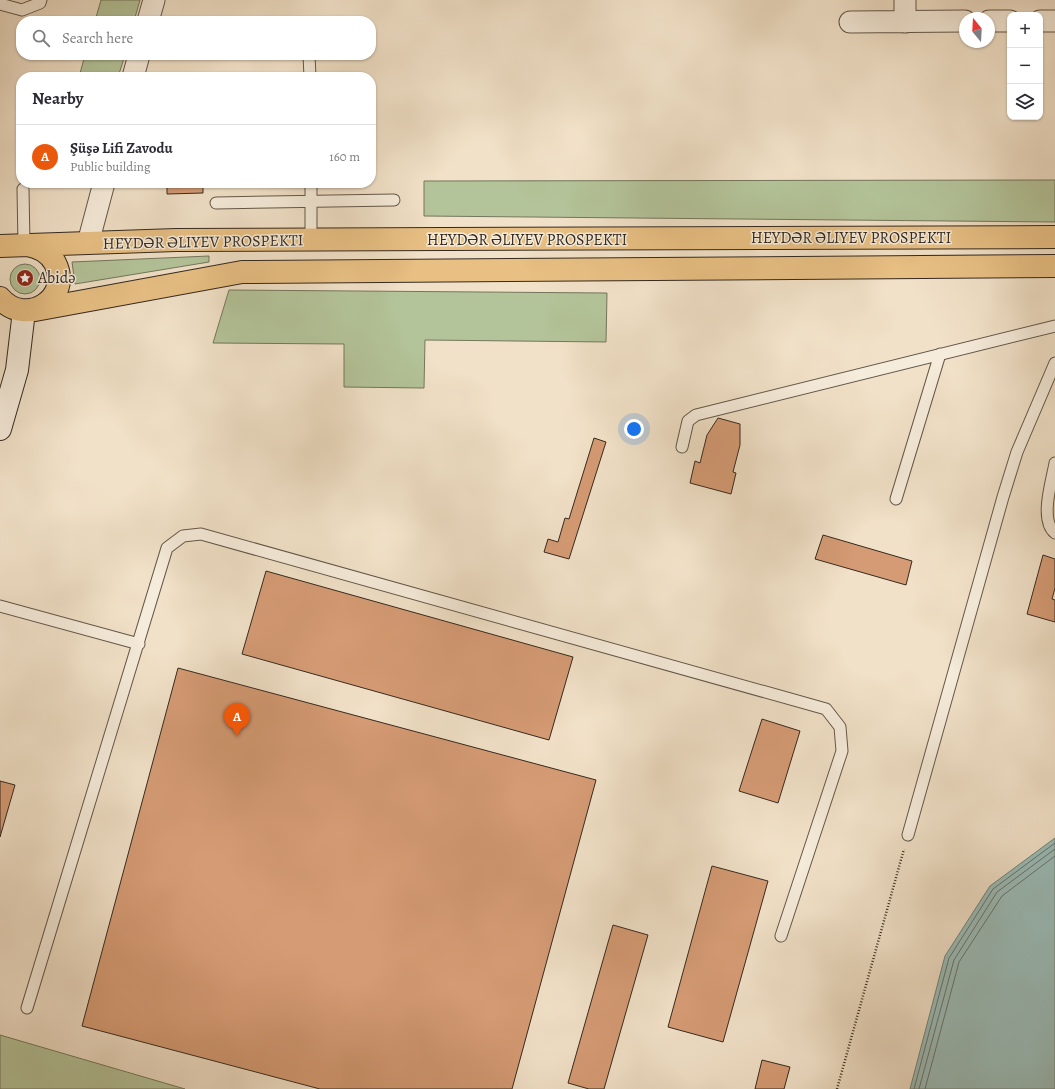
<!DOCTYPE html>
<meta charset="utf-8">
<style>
:root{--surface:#fff;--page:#f7f7f7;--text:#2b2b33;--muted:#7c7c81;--line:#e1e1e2;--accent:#ea580c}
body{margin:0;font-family:Alegreya,serif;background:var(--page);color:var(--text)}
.controls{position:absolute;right:12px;top:12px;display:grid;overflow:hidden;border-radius:8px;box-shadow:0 1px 3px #0004}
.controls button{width:36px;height:36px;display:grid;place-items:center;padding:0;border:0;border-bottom:1px solid var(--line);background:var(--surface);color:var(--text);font:20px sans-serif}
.compass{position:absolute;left:959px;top:12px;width:36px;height:36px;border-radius:50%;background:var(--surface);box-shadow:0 1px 3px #0004;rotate:342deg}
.you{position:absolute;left:634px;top:429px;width:14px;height:14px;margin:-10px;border:3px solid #fff;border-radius:50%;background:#1a73e8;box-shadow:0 0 0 6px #1a73e833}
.badge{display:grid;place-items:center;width:26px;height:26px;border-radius:50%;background:var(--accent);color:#fff;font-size:13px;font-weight:700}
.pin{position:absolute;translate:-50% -33px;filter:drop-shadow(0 1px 2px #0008)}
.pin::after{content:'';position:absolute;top:21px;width:14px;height:12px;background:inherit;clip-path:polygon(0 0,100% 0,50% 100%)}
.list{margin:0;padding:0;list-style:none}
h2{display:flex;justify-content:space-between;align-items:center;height:52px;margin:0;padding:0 16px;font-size:17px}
h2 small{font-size:13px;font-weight:400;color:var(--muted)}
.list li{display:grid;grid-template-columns:26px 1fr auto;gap:12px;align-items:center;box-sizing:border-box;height:64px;padding:0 16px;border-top:1px solid var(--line)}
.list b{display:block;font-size:15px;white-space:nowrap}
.list p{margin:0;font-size:13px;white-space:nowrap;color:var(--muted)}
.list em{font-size:13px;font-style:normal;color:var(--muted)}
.icon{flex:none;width:22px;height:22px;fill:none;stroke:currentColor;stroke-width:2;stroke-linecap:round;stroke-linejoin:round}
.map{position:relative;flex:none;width:1055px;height:1089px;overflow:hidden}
.search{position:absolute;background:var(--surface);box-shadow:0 1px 3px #0004;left:16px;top:16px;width:360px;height:44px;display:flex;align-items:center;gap:10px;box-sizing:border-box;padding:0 14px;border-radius:16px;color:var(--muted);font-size:15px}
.panel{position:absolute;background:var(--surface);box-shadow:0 1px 3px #0004;left:16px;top:72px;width:360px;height:116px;border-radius:16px}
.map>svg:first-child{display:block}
.green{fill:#b4c49a;stroke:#74765c}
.water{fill:#9bbdb9;stroke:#72827b}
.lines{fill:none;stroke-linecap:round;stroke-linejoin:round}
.shore{stroke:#68736c;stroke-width:1}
.building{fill:#d59b74;stroke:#34291f}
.lane-casing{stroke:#635749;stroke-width:13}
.street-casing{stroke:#635749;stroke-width:23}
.secondary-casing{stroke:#34291f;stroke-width:24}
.primary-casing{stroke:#34291f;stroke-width:24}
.path{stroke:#34291f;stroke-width:2.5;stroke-dasharray:1 2;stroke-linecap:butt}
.lane{stroke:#f6ecdb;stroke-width:11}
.street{stroke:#f6ecdb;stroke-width:21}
.secondary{stroke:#f6ecdb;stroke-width:22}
.primary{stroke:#e8c084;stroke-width:22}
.labels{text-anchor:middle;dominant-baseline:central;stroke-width:3;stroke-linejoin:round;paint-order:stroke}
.street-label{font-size:16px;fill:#34291f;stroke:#f6ecdb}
.poi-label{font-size:16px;fill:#34291f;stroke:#f6ecdb;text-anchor:start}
</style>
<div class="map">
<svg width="1055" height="1089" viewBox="0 0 1055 1089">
<rect width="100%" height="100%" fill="#f1e1c8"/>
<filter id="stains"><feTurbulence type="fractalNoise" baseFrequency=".005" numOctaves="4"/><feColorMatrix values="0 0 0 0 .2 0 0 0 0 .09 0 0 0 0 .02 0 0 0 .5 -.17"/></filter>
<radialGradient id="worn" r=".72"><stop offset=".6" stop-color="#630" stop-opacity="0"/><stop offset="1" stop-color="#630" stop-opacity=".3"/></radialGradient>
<path class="green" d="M101,0H140L134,21H95Z
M85,55H125L118,77H79Z
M1055,180V222L424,216V181Z
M209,256V262L75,284L72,262Z
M10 279a15 15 0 1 1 30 0a15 15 0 1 1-30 0Z
M229,290L607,293L606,342L425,340L424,388L344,387V344L213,343Z
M0,1035L185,1089H0Z"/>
<path class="water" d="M1055,838V1089H910L945,956L990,886Z"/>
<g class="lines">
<path class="shore" d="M914,1089L949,958L993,889L1055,843
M919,1089L954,960L997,892L1055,849
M925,1089L959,962L1002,896L1055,856"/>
</g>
<path class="building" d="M167,183H203V193L167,194Z
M718,418L740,424V445L733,472L736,473L731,494L690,483L695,461L700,463L707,435Z
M594,438L606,442L569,559L544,552L548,539L558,542L565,518L569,519Z
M823,535L912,561L906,585L815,559Z
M1043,555L1055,559V588L1052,599L1055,600V622L1027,614Z
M266,571L573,657L549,740L242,654Z
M178,668L596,780L512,1089H320L82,1026Z
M762,719L800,731L778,803L739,791Z
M0,781L15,785L0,837Z
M712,866L768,881L723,1042L668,1027Z
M613,925L648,935L604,1089H589L568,1083Z
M762,1060L790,1067L784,1089H755Z"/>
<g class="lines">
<g class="lane-casing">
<path id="lane" d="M0,4L22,10L40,3L41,0
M309,55L310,77
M23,189L24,245
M216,203L394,200
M311,241V183
M682,447L688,421L696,415L1055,326
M1055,463C1052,481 1039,520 1055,533
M896,499L940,354
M0,606L139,644
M908,835L1003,497L1017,452L1055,363
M27,1008L167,548L183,536L201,534L826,709L840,727L842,751L781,936"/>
</g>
<g class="street-casing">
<path id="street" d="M905,0V22
M148,21L154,0
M989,21H1010
M1040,21H1055
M850,22L965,21
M133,77L139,55
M88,243L104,183"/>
</g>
<g class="secondary-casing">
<path id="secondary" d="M0,429L17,370L24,311"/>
</g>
<g class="primary-casing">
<path id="primary" d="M0,246L176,240L1055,237
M0,298C26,328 73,298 55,263C49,252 39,247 27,245
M35,310L242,272L1055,266"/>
</g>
<path class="path" d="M837,1089L904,849"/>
<use href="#lane" class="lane"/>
<use href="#street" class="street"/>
<use href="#secondary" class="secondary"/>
<use href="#primary" class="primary"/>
</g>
<defs>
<g id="sight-disc" transform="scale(0.9)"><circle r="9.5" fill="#8f2418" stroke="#f6ecdb"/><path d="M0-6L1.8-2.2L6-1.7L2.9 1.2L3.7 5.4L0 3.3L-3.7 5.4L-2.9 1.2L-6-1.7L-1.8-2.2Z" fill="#fff"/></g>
</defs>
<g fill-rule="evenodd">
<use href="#sight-disc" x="25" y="278"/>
</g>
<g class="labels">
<g class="street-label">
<text x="851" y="238">HEYDƏR ƏLIYEV PROSPEKTI</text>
<text x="527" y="240">HEYDƏR ƏLIYEV PROSPEKTI</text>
<text transform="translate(203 242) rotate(-1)">HEYDƏR ƏLIYEV PROSPEKTI</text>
</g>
<g class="poi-label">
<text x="38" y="278">Abidə</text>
</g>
</g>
<rect width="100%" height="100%" filter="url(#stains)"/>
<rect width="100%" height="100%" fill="url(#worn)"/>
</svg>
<div class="controls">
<button>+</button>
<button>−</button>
<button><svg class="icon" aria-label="layers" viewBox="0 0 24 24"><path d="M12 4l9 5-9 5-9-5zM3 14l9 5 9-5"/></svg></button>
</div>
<svg class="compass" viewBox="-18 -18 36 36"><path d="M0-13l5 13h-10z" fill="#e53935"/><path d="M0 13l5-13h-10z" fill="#7c7c81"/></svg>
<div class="you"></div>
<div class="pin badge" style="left:237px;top:736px">A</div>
<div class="search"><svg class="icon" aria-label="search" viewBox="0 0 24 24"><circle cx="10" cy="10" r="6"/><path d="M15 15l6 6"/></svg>Search here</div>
<section class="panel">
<h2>Nearby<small></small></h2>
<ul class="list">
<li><span class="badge">A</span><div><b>Şüşə Lifi Zavodu</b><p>Public building</p></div><em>160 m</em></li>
</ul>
</section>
</div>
